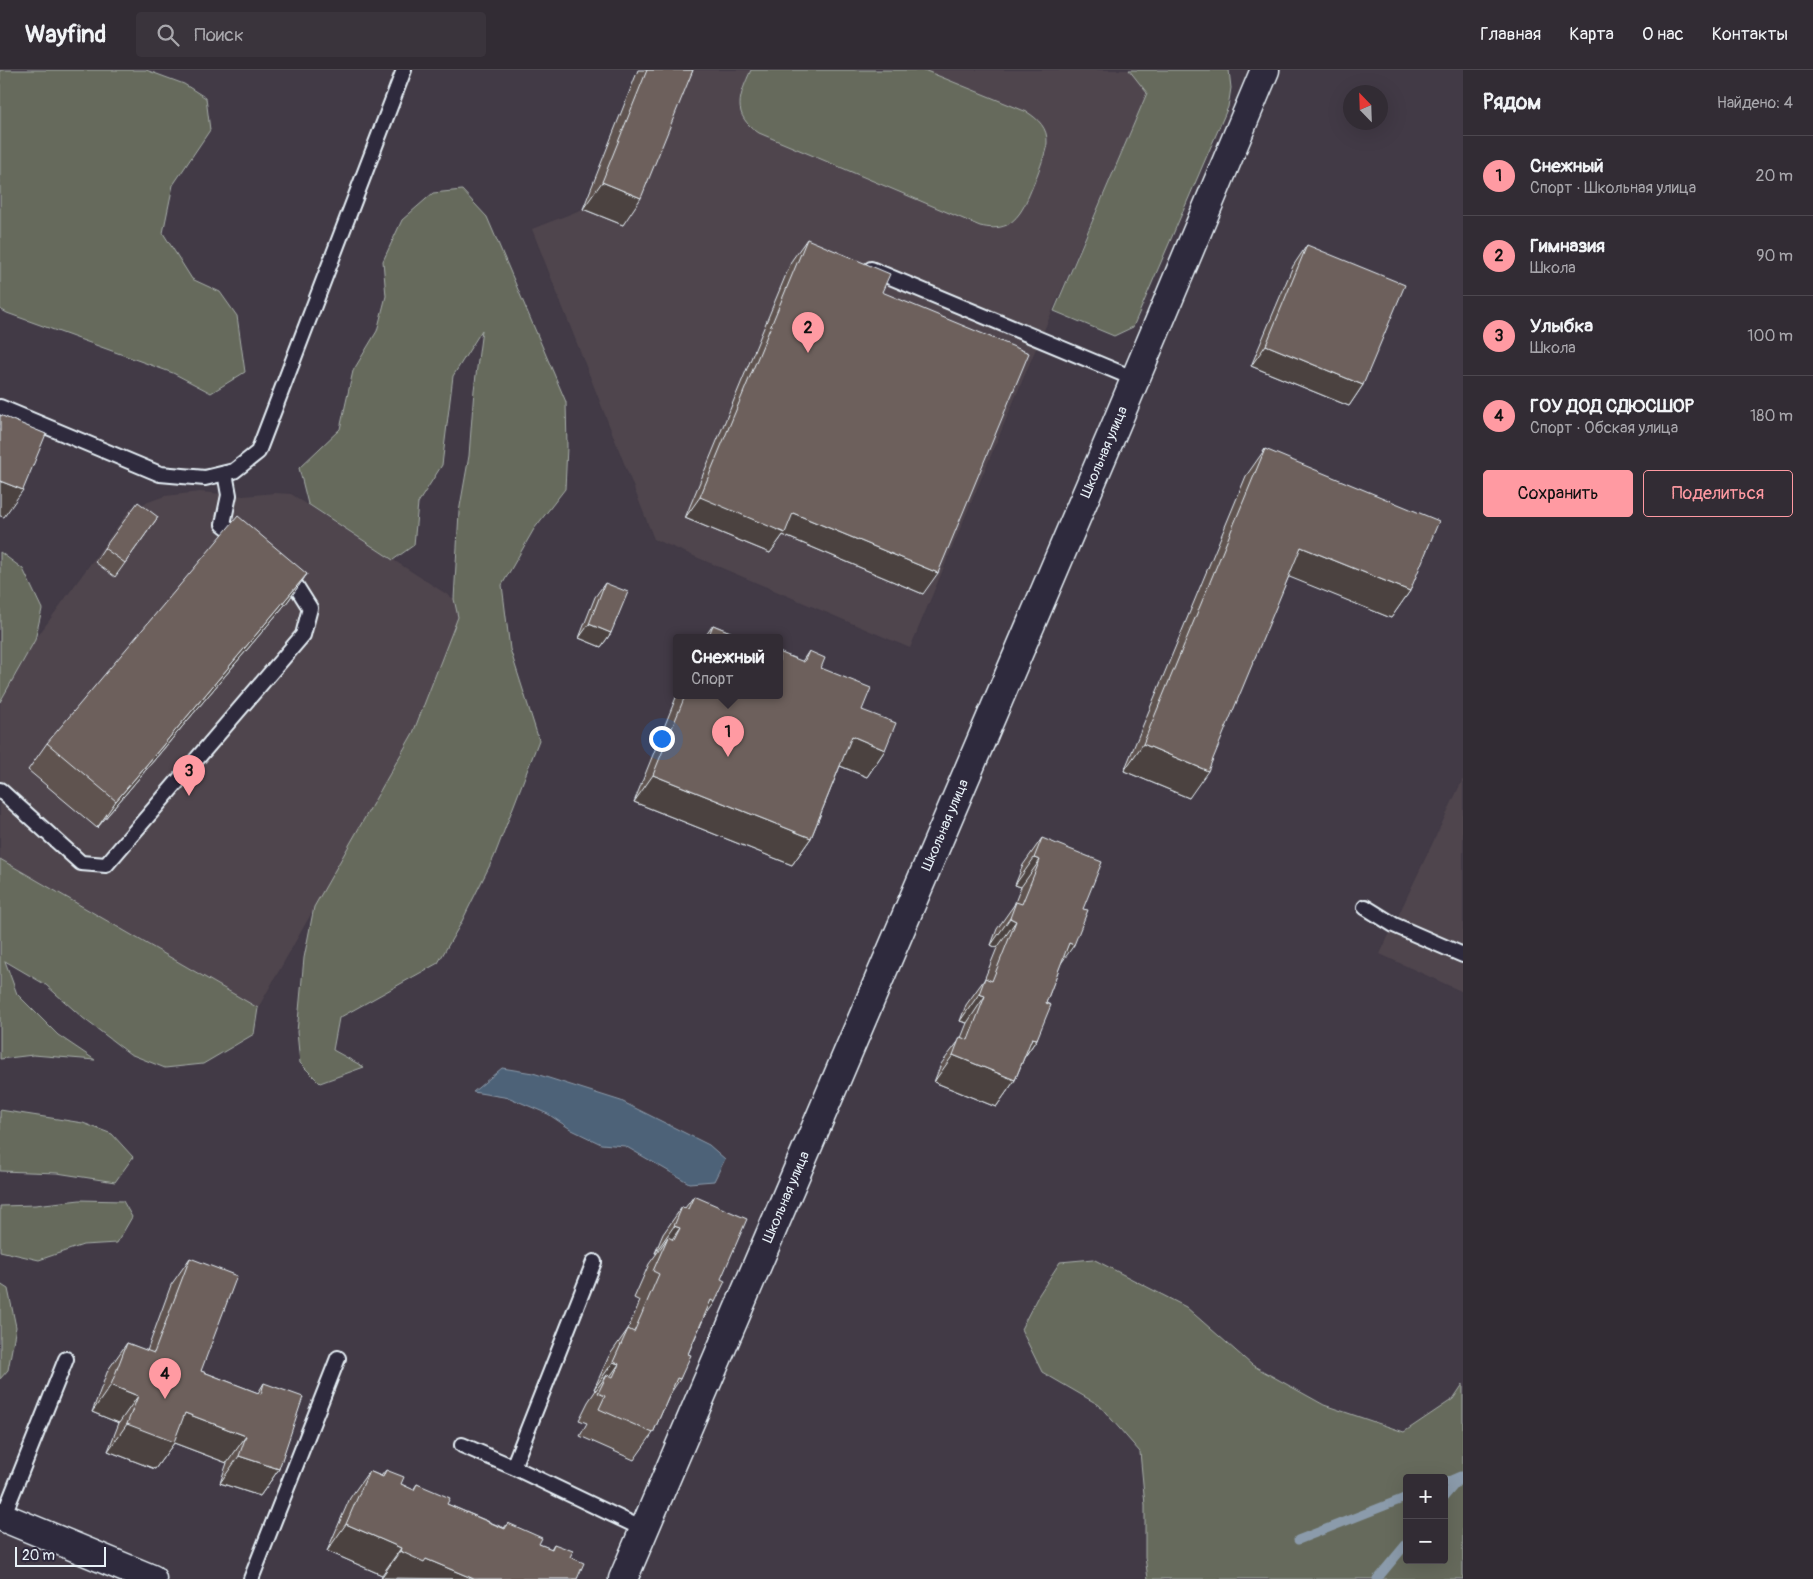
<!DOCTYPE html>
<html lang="ru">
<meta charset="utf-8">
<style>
:root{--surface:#322c34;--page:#3a343c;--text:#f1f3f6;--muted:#a8a7ac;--line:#4d484f;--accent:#ff9aa2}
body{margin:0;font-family:Pangolin,sans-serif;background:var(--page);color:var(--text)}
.controls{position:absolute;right:15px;bottom:15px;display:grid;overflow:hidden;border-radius:5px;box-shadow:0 5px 20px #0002}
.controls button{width:45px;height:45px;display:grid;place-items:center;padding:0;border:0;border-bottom:1px solid var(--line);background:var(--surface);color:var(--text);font:25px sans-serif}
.compass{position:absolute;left:1343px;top:15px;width:45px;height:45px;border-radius:50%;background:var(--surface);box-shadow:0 5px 20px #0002;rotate:337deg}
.scale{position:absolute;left:15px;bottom:12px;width:91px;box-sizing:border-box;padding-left:5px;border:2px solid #e8f1f8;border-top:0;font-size:14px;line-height:18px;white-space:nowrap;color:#e8f1f8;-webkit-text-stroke:4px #2f2a3d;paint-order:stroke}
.you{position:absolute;left:661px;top:668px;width:18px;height:18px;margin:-12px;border:4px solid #fff;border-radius:50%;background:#1a73e8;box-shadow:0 0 0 8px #1a73e833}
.badge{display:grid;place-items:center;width:32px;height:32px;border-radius:50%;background:var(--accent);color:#111;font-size:16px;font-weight:700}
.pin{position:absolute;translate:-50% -41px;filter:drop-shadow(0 1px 2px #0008)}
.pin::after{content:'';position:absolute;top:26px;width:18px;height:15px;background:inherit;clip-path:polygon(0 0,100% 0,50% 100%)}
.popup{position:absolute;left:673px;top:564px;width:110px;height:65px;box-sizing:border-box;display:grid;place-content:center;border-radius:5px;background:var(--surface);filter:drop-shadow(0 1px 4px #0005);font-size:16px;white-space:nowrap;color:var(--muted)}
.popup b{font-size:19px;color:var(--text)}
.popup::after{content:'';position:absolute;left:50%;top:100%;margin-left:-10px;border:10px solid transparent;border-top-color:var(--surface)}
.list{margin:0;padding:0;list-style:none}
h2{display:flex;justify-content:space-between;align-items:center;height:65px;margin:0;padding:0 20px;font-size:21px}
h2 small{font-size:16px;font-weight:400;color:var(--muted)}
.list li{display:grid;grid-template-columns:32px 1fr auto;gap:15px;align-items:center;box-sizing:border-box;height:80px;padding:0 20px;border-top:1px solid var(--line)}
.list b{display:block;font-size:19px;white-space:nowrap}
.list p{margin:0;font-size:16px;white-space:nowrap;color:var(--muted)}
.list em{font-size:16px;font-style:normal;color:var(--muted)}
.actions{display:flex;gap:10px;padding:15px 20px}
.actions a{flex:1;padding:11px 0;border:1px solid var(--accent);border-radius:5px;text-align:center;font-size:18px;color:var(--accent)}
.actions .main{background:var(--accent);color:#111}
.icon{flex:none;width:28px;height:28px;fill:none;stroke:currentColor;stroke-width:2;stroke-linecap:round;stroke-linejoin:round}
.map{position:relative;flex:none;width:1463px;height:1509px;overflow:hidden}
header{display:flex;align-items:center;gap:30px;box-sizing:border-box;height:70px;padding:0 25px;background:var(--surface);border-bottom:1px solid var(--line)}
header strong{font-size:24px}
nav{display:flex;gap:28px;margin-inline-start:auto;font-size:18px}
.search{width:350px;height:45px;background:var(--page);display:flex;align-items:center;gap:12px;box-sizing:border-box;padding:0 18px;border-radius:5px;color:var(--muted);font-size:19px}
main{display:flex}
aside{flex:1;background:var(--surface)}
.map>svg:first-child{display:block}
.built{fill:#4f454d}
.green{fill:#666a5c;stroke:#a7aeaa;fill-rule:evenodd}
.water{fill:#4d6278;stroke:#8b9bab}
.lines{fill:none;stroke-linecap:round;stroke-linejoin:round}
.stream{stroke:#8b9bab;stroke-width:9}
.lane-casing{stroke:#e8f1f8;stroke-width:18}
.street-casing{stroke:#e8f1f8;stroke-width:31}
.secondary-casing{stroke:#e8f1f8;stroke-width:31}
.lane{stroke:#2f2a3d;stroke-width:14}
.street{stroke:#2f2a3d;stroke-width:28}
.secondary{stroke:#2f2a3d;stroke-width:28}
.wall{fill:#5e534f;stroke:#e8f1f8}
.shaded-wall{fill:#4c4340;stroke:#e8f1f8}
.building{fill:#6d605c;stroke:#e8f1f8}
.labels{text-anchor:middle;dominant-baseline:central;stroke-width:5;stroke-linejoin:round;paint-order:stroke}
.street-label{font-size:14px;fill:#e8f1f8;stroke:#2f2a3d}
</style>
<header>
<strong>Wayfind</strong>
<div class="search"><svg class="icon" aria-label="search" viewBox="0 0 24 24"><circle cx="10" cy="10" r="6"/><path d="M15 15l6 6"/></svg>Поиск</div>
<nav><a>Главная</a><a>Карта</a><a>О нас</a><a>Контакты</a></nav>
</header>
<main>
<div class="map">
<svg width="1463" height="1509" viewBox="0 0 1463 1509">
<rect width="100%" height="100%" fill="#423a46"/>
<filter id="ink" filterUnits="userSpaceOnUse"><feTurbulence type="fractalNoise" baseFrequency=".02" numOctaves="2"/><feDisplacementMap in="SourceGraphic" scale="10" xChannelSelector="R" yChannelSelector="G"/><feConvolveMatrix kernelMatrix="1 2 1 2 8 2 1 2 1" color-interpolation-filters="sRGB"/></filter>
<g filter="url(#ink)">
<path class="built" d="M638,0H1129L1147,23L1028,297L910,578L654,469L532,159L583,139Z
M200,422L244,426L275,423L291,424L454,529L458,547L413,663L258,938L0,789V632L35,570L131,438L165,426Z
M1463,709V922L1380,884Z"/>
<path class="green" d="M0,0H146L184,14L206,28L210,60L173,115L163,163L192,209L220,222L237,246L245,302L211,323L173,303L7,243L0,239Z
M751,0H924L1027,42C1038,49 1048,58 1047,73C1046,85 1029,127 1023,138C1019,145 1014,151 1007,155C998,159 989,158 980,156L759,63C731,45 739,26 751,0Z
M1129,0H1229L1231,18L1228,37L1133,257L1114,266L1054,241L1147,23Z
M462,120L487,147L566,332L567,377L565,419L534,459L502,515L510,579L539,670L494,787L460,855L438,893L339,948L333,980L364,997L320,1013L300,993L297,962L304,888L314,837L413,663L458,547L454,529L459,442L469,386L474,320L482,260L453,306L442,395L418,433L414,475L393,490L308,434L299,398L340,359L353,301L377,261L386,226L383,191L402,150L433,123Z
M0,482L23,499L42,539L35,570L0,632Z
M0,789L258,938L254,964L203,994L165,998L130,984L83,948L46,915L5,891L17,924L58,965L95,990L33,985L0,989Z
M0,1040L83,1053L112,1064L133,1087L115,1112L57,1103L0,1101Z
M80,1130L123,1131L132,1147L117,1173L83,1175L39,1190L0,1181V1136L35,1135Z
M1093,1189L1186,1237L1252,1295L1324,1335L1404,1362L1453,1329L1463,1314V1509H1148L1145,1487V1435L1140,1382L1099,1335L1042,1302L1021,1259L1038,1226L1060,1192ZM1407,1408H1444V1490H1407Z
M0,1214L8,1219L16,1257L8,1300L0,1309Z"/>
<path class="water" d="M502,998L533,1003L621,1031L709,1075L725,1089L714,1111L689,1113L625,1076L601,1074L572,1060L548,1044L510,1028L473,1022Z"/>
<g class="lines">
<path class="stream" d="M1444,1413L1460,1406
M1444,1427L1462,1406
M1298,1470L1407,1427
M1377,1509L1407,1473"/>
<g class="lane-casing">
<path id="lane" d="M871,199L1135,309
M0,337L160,404L205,408L234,401L258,382L404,0
M225,403L229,425L223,454L243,470
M0,720L81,793L106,795L303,565L310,538L293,511L287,505
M1365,837L1394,855L1463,885
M462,1375L513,1397L645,1460
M513,1397L594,1192
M3,1447L66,1289
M251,1509L338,1288"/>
</g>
<g class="street-casing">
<path id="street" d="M623,1509L1115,357L1265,0"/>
</g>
<g class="secondary-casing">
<path id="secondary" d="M0,1446L152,1509"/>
</g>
<use href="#lane" class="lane"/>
<use href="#street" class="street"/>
<use href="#secondary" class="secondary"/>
</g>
<path class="wall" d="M638,0H693L623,155L583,139Z
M807,169L882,222L923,524L783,465L770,483L685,448L792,190Z
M1307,175L1363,315L1349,336L1251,296L1293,196Z
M1265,379L1410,521L1391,548L1289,506L1189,728L1124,701L1246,406Z
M158,447L115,507L95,492L104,478Z
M307,504L288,531L97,758L28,700L47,673Z
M605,513L611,563L601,577L579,568L595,527Z
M713,555L745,568H704Z
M809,581L821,598L862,640L885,680L867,707L840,696L811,768L792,795L634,732L677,625L779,626Z
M1042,768L1061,893L1046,933L1037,969L1024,988L1015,1010L996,1037L934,1012L941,994L961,968L967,953L960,951L966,935L984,910L997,878L991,875L997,859L1014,835L1021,817L1015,815L1023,795Z
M694,1126L703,1250L688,1284L680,1309L670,1324L653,1363L634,1390L580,1366L587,1353L579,1350L588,1332L596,1320L594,1319L609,1286L628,1259L640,1231L634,1228L649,1194L657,1183H655L663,1164L682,1137L685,1138Z
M190,1188L201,1301L258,1323L264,1313L279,1399L260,1426L220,1413L227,1393L174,1373L155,1399L108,1381L119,1353L92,1342L108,1300L127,1273L147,1281L171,1215Z
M386,1400L401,1414L413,1420L417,1414L447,1434L504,1458L508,1453L539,1474L551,1479L554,1474L570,1487L577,1509H382L381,1508L382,1505L327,1481L350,1428L369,1401L381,1406Z"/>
<path class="shaded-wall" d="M602,112L641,128L623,155L583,139Z
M1266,275L1363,315L1349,336L1251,296Z
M0,411L23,420L4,447L0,446Z
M700,427L793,443L938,503L923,524L783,465L770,483L685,448Z
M1301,477L1410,521L1391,548L1282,504Z
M307,504L288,531L97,758L116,731Z
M589,554L611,563L601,577L579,568Z
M852,666L885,680L867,707L833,693Z
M1143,674L1208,701L1189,728L1124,701Z
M653,705L811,768L792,795L634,732Z
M1034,788L1040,790L1021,817L1015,815Z
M1010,848L1016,851L997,878L991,875Z
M1069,873L1074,875L1055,902Z
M979,924L985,926L967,953L960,951Z
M1032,968L1037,969L1018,996Z
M953,985L1015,1010L996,1037L934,1012Z
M674,1156L680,1158L661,1185L668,1167L657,1183H655Z
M711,1230L715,1232L696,1259Z
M613,1292L619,1294L600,1321L607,1305L596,1320L594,1319Z
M111,1315L138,1326L119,1353L92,1342Z
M185,1343L246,1366L227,1393L174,1373L155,1399L108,1381L127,1354Z
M239,1386L279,1399L260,1426L220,1413Z
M346,1454L401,1478L382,1505L327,1481Z
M400,1481L426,1489L474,1509L381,1508Z"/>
<path class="building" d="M647,0H693L641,128L602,112Z
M807,169L890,204L882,222L1029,283L938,503L793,443L785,463L700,427Z
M1307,175L1405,215L1363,315L1266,275Z
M0,345L46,364L23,420L0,411Z
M1265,379L1439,451L1410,521L1301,477L1208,701L1143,674Z
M138,432L158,447L125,493L104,478Z
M238,446L307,504L116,731L47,673Z
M605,513L628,522L611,563L589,554Z
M713,555L745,568H708Z
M809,581L825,588L821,598L871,618L862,640L896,653L885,680L852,666L811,768L653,705L685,626H779V582L804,592Z
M1042,768L1102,792L1083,839L1088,840L1074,875L1069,873L1046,933L1051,935L1037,969L1032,968L1015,1010L953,985L960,967L968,970L985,926L979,924L985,908L992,911L1016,851L1010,848L1016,832L1022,834L1040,790L1034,788Z
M694,1126L747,1149L721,1209L725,1211L715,1232L711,1230L688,1284L691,1285L680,1309L677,1308L653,1363L599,1339L605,1326L598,1323L607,1305L613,1307L619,1294L613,1292L628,1259L634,1262L659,1204L653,1201L668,1167L674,1170L680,1158L674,1156L682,1137L688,1139Z
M190,1188L237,1206L201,1301L261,1324L264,1313L303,1327L279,1399L239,1386L246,1366L185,1343L174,1372L127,1354L138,1326L111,1315L127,1273L154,1283Z
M386,1400L404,1407L401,1414L414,1420L417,1414L450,1428L447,1434L505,1459L508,1453L542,1468L539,1474L552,1479L554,1474L573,1481L570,1487L584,1493L577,1509H474L426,1489L424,1492L400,1481L401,1478L346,1454L369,1401L383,1407Z"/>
</g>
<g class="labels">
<g class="street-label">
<text transform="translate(1104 382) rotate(-67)">Школьная улица</text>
<text transform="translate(945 755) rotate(-67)">Школьная улица</text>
<text transform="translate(786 1127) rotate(-67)">Школьная улица</text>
</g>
</g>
</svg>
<div class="controls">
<button>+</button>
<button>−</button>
</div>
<svg class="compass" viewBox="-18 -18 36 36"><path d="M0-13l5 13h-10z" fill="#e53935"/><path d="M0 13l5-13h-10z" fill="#a8a7ac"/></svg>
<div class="scale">20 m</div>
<div class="you"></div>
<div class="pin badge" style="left:728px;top:687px">1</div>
<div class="popup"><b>Снежный</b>Спорт</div>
<div class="pin badge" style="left:808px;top:283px">2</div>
<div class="pin badge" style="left:189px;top:726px">3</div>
<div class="pin badge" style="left:165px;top:1329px">4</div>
</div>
<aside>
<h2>Рядом<small>Найдено: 4</small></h2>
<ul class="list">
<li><span class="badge">1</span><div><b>Снежный</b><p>Спорт · Школьная улица</p></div><em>20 m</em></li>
<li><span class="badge">2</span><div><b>Гимназия</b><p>Школа</p></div><em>90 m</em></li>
<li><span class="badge">3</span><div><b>Улыбка</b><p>Школа</p></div><em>100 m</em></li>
<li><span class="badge">4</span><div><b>ГОУ ДОД СДЮСШОР</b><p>Спорт · Обская улица</p></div><em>180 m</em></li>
</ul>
<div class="actions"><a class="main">Сохранить</a><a>Поделиться</a></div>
</aside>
</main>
